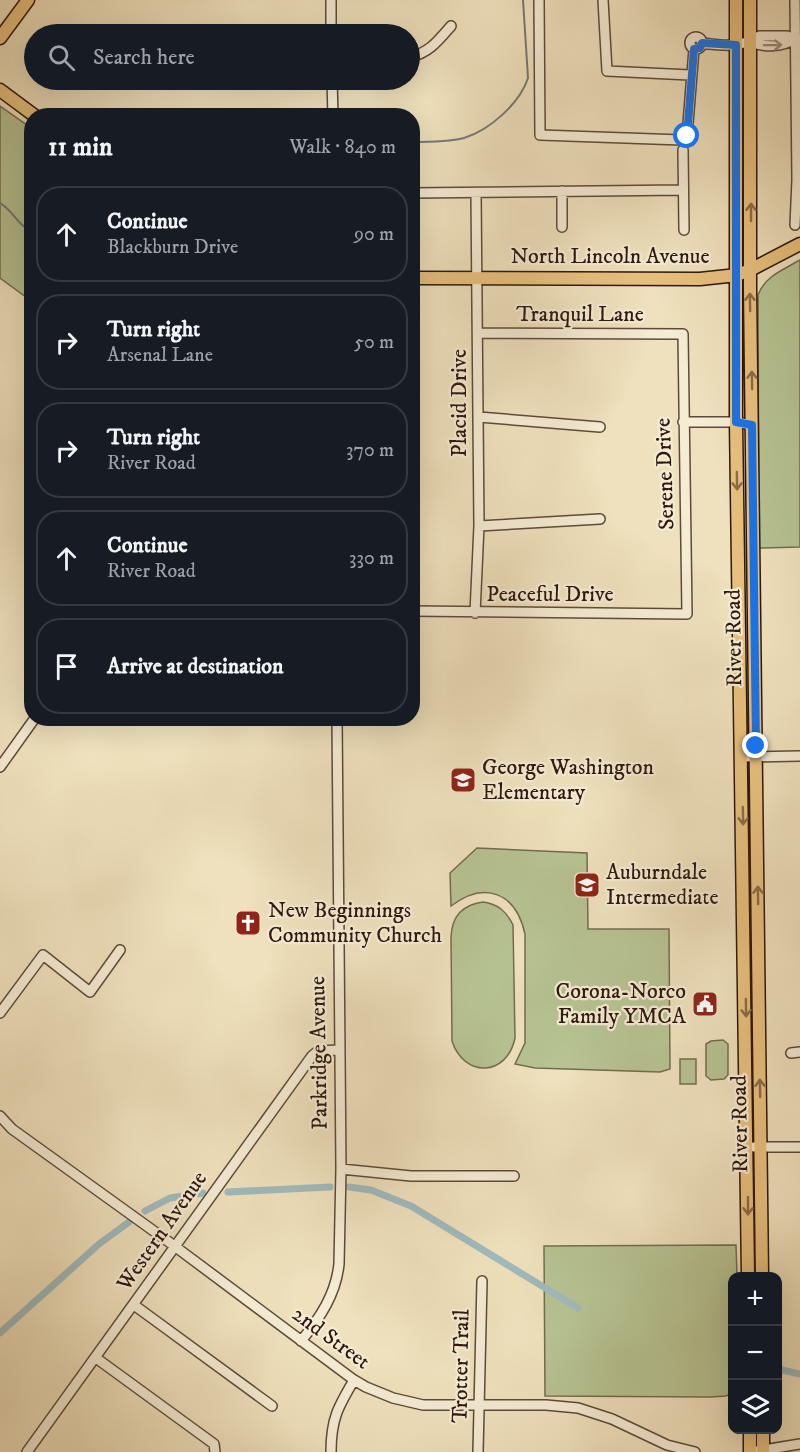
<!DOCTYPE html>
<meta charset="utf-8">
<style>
:root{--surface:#171b24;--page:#20242c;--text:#f1f3f6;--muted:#9ea1a6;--line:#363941}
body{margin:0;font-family:"IM FELL DW Pica",serif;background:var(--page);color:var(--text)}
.controls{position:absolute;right:18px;bottom:18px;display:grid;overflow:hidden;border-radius:12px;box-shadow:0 6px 24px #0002}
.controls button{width:54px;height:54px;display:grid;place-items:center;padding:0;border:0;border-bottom:2px solid var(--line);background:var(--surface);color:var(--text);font:30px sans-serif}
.stop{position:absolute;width:18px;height:18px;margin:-14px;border:4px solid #1a73e8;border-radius:50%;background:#fff}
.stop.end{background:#1a73e8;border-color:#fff;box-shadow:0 2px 6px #0008}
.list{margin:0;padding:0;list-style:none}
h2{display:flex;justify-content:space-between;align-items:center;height:78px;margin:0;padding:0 24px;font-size:26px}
h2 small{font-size:20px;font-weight:400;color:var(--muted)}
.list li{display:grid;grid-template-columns:39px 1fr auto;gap:18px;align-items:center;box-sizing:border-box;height:96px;margin:0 12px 12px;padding:0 12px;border:2px solid var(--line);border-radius:24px}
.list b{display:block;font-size:22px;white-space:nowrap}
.list p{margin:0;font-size:20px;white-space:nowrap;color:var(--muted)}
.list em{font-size:20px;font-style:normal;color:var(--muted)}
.icon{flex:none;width:33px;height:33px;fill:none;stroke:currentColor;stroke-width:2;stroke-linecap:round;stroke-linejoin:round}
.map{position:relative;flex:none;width:800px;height:1452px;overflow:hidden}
.search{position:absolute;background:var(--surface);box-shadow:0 6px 24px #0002;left:24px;top:24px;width:396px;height:66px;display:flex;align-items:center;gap:15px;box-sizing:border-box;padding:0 21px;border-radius:33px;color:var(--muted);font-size:22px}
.panel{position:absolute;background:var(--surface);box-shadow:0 6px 24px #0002;left:24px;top:108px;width:396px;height:618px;border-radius:24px}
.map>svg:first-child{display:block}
.green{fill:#b7c393;stroke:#726d50;stroke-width:1.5}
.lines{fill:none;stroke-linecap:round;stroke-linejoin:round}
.stream{stroke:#727977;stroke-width:2}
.canal{stroke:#a0babd;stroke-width:7}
.minor-casing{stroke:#5e4a3a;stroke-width:12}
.major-casing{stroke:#2e170e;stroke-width:15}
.minor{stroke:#f5ecd4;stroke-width:9}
.major{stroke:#e8c07e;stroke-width:12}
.oneway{stroke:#9b8c7b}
.oneway2{stroke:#8b6c46}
.route{stroke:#1a73e8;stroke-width:8}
.labels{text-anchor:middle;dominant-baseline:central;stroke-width:4.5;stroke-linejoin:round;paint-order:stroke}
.street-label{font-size:22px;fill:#2e170e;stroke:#f5ecd4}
.poi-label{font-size:22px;fill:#2e170e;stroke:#f5ecd4;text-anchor:start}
</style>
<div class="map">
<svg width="800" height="1452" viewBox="0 0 800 1452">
<rect width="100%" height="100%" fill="#efe1bd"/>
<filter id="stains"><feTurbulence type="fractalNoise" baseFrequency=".00333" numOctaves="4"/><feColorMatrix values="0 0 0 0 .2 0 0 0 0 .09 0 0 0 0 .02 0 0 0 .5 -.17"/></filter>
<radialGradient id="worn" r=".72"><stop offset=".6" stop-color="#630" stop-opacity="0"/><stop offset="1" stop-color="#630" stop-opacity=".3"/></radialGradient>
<path class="green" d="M0,106L31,128L32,289L26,297L0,278Z
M800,260V547L759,548L758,295C765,276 783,270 800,260Z
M477,848L587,853L588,929H669L670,1069L660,1072L535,1068L515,1064L525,1043V934C516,893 485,880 451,906L450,873Z
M483,902C498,904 506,911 513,925L515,1038C507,1077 464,1078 452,1041L451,937C452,916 462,905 483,902Z
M723,1040L728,1044V1075L724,1079L711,1080L706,1076V1044L711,1041Z
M680,1059H696V1084H680Z
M736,1245L737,1276H732V1393L726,1396L710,1397L545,1396L544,1246Z"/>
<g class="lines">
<path class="stream" d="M412,142C430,142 448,142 464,138C490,130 520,103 528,78L523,0
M0,203C14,211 15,223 32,232"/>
<path class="canal" d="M349,1187L371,1190L411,1206L578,1308
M228,1192L330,1187
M145,1211L170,1198L203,1193
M0,1333L99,1244L129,1222
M778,1369L800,1374"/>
<g class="minor-casing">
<path id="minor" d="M331,0V34
M539,0L540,135L682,140L687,136L694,49
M603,0L607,71L690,75
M690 43a6 6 0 1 1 12 0a6 6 0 1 1-12 0Z
M749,42C768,48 781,47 798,38
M702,43C717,45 733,47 747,42C752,41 755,37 760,36H787L796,39
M410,57C429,53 438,41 451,26
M332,80L333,116
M683,150L684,230
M562,191V227
M412,193L682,190
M795,225L797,180L795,0
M479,417L600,427
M683,422H736L752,425
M479,526L600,519
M412,611L687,614L683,334L478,333
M475,613L479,526L476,193
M742,757L800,756
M0,767L35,718
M0,1013L43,955L90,992L120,950
M791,1053L800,1052
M0,1116L12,1129L169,1242L354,1380L366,1387L393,1398L423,1405H546L578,1408L612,1419L667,1445L695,1452
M754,1147H800
M341,1169L411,1176H514
M134,1305L272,1406
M301,1341C320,1318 336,1294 339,1264L341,1169L337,718
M96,1358L214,1444L215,1452
M757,1451L800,1444
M27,1452L312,1056L318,1051L339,1050
M331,1452C331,1419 338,1407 354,1380
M478,1452L482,1281"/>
</g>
<g class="major-casing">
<path id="major" d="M736,0V422L748,1276
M750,0V288L762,1276
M0,38L28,0
M0,90L35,116
M412,278L700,279L737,275L750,270L800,244
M750,1430V1452
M763,1430V1452"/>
</g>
<use href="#minor" class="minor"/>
<use href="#major" class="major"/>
</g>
<defs><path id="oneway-shaft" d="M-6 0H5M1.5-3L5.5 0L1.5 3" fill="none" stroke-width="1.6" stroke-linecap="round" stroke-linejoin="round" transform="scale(1.5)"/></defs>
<use class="oneway" href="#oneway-shaft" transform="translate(773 45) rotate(-1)"/>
<g class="oneway2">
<use href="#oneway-shaft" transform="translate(751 212) rotate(-90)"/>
<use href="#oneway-shaft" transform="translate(750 302) rotate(-91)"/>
<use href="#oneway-shaft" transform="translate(752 380) rotate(-91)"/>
<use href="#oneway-shaft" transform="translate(737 481) rotate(89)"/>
<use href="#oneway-shaft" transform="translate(743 816) rotate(89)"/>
<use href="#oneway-shaft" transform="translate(758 895) rotate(-91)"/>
<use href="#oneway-shaft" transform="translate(746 1008) rotate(89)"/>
<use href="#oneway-shaft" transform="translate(760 1088) rotate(-91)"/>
<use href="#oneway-shaft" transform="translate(748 1206) rotate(90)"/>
</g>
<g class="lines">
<path class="route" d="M687,136L694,49L700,48L702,43L736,45V422L752,425L756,746"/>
</g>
<defs>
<g id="school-square" transform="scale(1.35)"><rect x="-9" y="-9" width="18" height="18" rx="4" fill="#8f2418" stroke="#f5ecd4"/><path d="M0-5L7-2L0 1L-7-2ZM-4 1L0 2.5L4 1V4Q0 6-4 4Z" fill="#fff"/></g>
<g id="church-square" transform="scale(1.35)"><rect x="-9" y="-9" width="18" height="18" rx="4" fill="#8f2418" stroke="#f5ecd4"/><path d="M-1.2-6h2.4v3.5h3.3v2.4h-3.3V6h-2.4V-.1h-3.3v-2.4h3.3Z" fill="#fff"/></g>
<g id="civic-square" transform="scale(1.35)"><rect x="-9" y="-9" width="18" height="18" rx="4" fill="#8f2418" stroke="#f5ecd4"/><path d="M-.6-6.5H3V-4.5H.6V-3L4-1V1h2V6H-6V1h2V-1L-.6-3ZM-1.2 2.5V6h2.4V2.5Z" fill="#fff"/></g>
</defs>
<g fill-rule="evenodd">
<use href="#school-square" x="463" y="780"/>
<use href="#school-square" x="587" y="885"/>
<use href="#church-square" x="248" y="923"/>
<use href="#civic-square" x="705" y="1004"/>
</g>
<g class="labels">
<g class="street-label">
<text x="610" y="256">North Lincoln Avenue</text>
<text x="580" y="314">Tranquil Lane</text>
<text transform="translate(459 403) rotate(-90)">Placid Drive</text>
<text transform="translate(665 474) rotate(-92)">Serene Drive</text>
<text x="550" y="594">Peaceful Drive</text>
<text transform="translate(734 638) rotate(-91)">River Road</text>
<text transform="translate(319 1053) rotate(-91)">Parkridge Avenue</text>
<text transform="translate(740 1124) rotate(-91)">River Road</text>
<text transform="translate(162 1231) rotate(-55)">Western Avenue</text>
<text transform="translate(331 1338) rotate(36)">2nd Street</text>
<text transform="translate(461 1366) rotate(-89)">Trotter Trail</text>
</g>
<g class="poi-label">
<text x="482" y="767">George Washington<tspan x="482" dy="25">Elementary</tspan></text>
<text x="606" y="872">Auburndale<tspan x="606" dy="25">Intermediate</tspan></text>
<text x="268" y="910">New Beginnings<tspan x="268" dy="25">Community Church</tspan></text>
<text x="686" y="991" text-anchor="end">Corona-Norco<tspan x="686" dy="25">Family YMCA</tspan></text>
</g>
</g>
<rect width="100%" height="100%" filter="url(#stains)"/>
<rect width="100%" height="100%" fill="url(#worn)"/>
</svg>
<div class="controls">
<button>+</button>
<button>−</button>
<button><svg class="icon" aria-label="layers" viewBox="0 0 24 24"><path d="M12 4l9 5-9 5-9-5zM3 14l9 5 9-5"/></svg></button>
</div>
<div class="stop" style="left:687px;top:136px"></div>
<div class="stop end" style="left:756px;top:746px"></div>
<div class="search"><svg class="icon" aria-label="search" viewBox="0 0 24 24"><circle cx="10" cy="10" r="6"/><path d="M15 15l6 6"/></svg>Search here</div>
<section class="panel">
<h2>11 min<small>Walk · 840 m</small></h2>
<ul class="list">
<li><svg class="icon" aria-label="ahead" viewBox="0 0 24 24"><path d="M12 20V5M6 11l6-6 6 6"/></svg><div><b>Continue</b><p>Blackburn Drive</p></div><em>90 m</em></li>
<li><svg class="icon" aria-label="right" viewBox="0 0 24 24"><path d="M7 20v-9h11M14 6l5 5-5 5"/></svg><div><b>Turn right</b><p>Arsenal Lane</p></div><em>50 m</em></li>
<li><svg class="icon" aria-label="right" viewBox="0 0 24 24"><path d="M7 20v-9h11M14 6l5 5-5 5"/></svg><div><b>Turn right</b><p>River Road</p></div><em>370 m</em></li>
<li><svg class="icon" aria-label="ahead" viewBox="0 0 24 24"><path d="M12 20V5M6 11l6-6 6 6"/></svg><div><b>Continue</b><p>River Road</p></div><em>330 m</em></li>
<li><svg class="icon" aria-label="arrive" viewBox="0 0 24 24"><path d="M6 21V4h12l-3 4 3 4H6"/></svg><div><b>Arrive at destination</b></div></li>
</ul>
</section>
</div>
